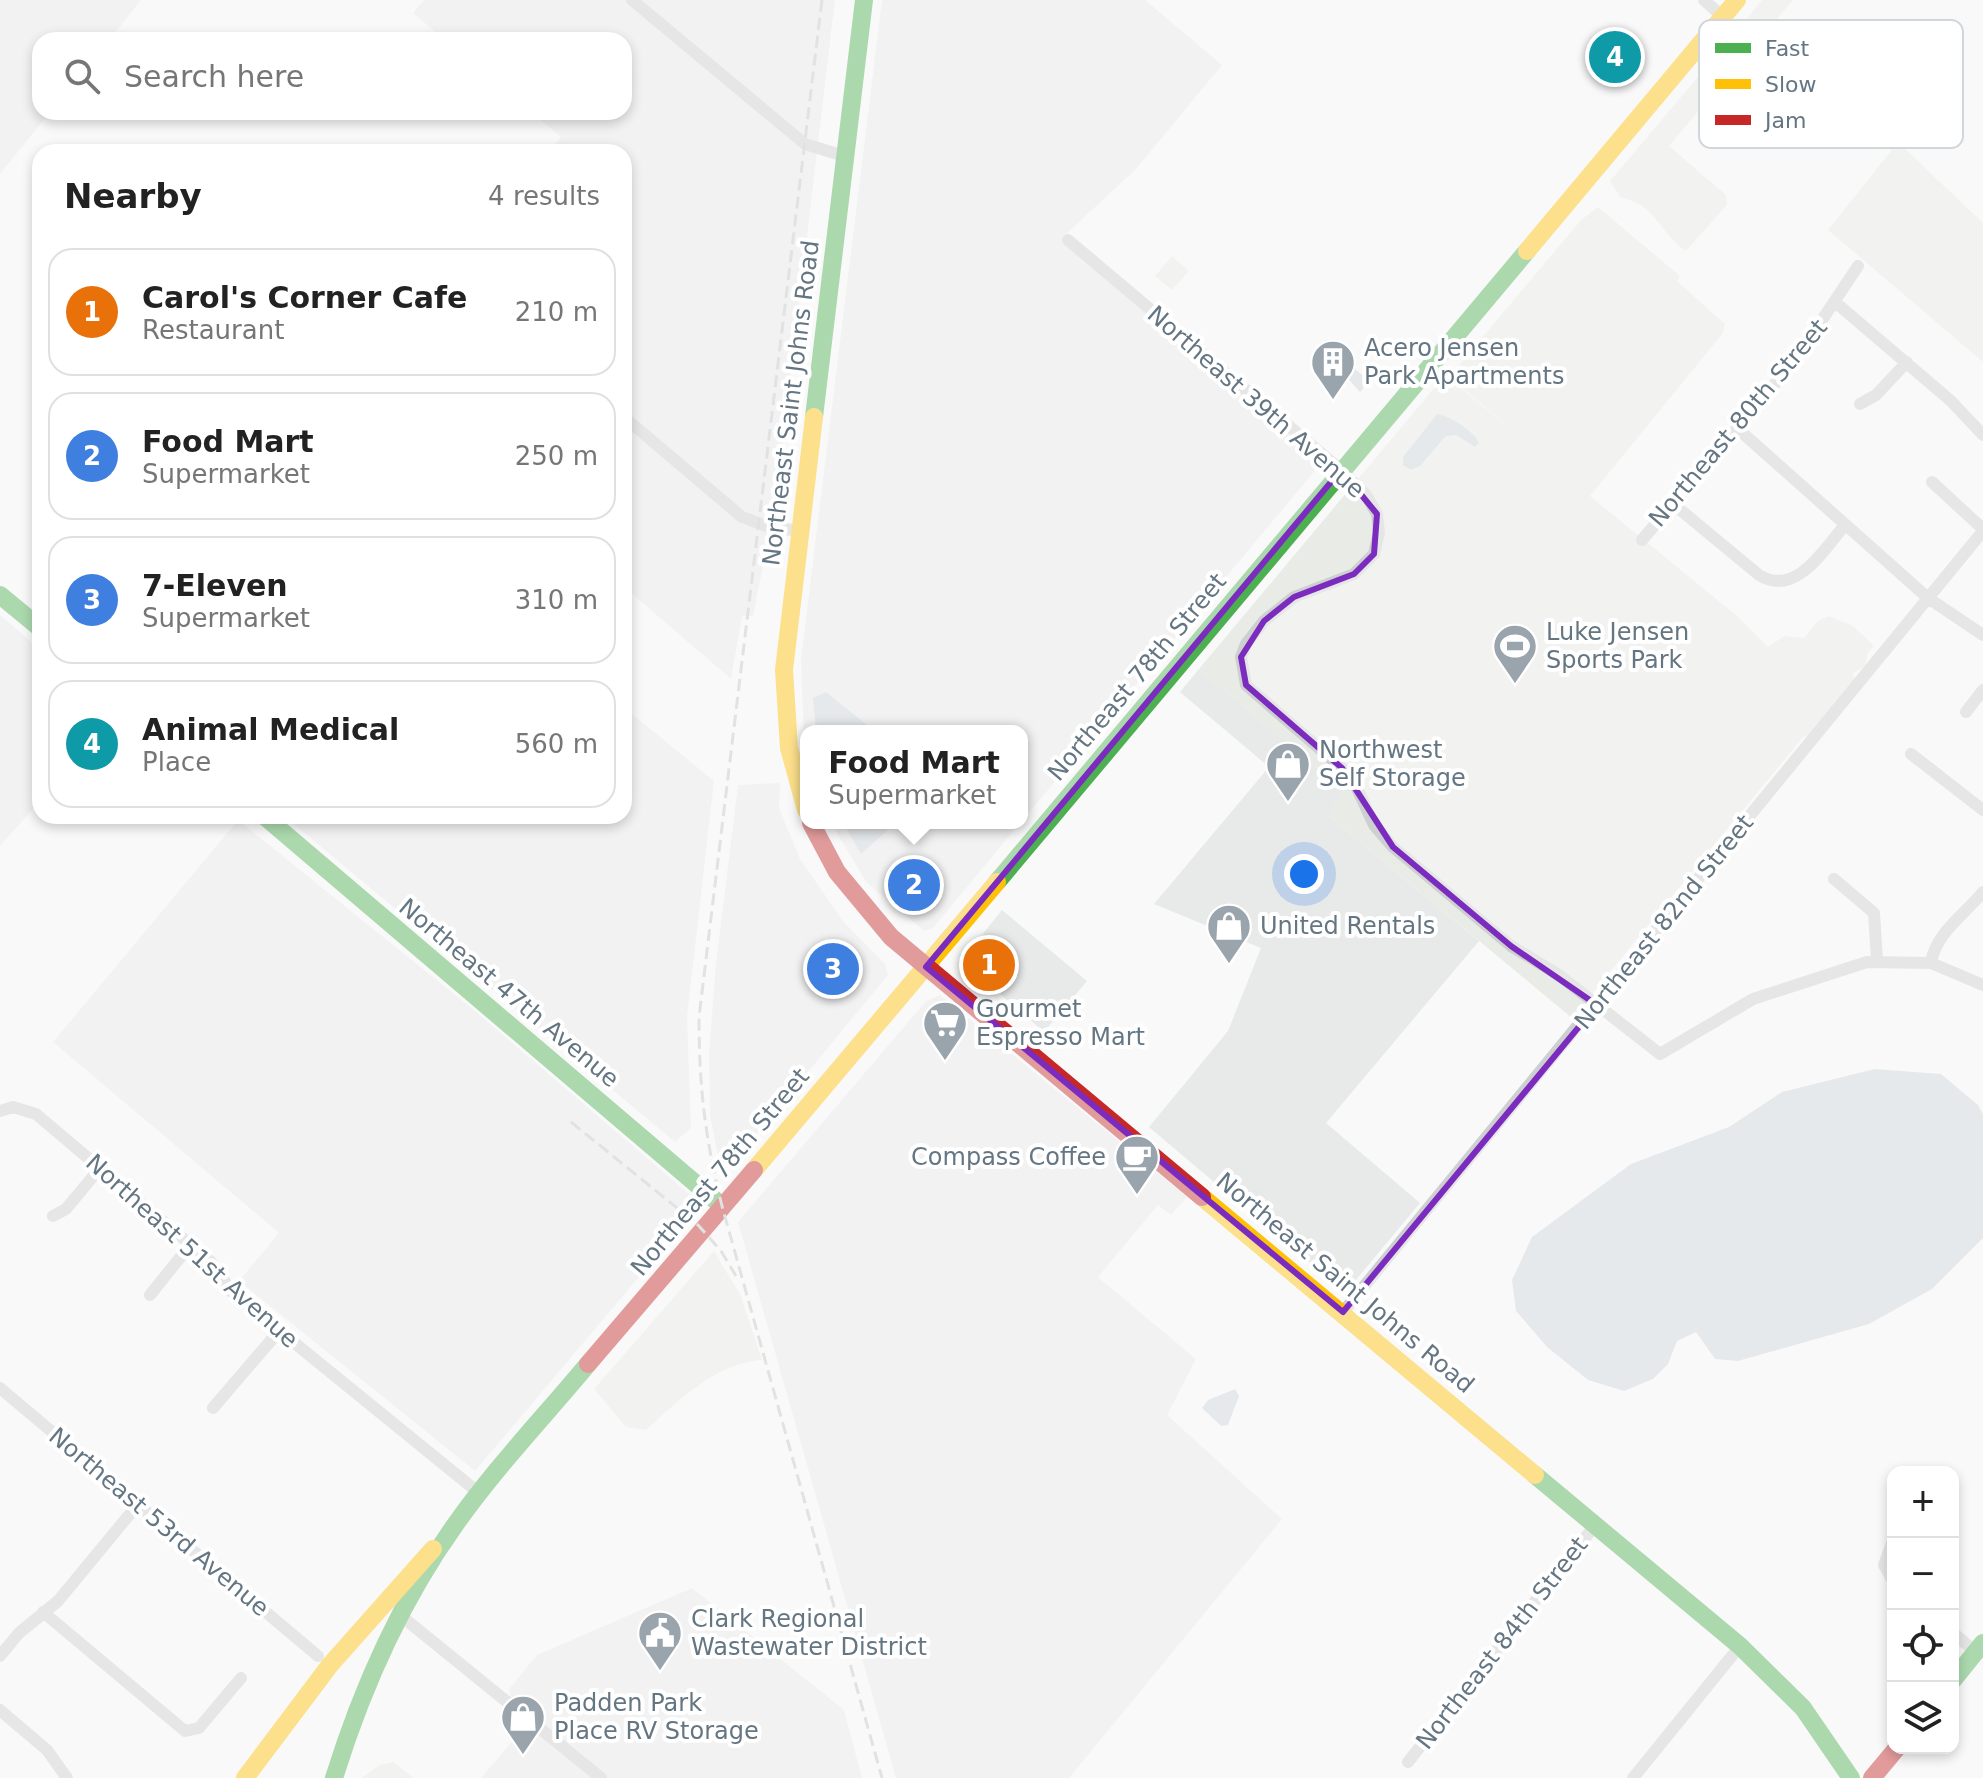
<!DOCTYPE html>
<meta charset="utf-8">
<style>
:root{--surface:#fff;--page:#f6f6f6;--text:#222;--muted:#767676;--line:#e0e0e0;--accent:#111827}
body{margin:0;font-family:"DejaVu Sans",sans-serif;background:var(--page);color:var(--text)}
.controls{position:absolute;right:24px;bottom:24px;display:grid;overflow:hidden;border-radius:16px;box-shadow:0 4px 12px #0003}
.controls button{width:72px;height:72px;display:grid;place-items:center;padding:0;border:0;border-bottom:2px solid var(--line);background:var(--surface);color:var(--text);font:40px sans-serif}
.you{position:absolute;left:1304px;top:874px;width:28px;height:28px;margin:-20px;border:6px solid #fff;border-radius:50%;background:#1a73e8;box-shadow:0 0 0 12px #1a73e833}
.badge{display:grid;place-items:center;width:52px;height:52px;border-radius:50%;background:var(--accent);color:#fff;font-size:26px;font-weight:700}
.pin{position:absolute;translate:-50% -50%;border:4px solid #fff;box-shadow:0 2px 8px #0006}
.popup{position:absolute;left:800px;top:725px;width:228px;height:104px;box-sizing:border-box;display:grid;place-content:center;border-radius:16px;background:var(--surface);filter:drop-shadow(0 2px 6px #0005);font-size:26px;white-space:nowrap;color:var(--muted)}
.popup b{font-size:30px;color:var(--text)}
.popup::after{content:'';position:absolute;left:50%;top:100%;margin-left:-16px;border:16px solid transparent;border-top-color:var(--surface)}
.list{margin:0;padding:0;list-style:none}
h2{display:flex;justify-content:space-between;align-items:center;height:104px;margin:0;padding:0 32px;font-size:34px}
h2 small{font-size:26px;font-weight:400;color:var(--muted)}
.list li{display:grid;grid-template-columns:52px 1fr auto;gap:24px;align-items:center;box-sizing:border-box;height:128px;margin:0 16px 16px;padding:0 16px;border:2px solid var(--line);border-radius:24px}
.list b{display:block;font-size:30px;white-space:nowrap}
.list p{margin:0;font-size:26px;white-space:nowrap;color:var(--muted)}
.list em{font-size:26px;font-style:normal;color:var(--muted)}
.icon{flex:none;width:44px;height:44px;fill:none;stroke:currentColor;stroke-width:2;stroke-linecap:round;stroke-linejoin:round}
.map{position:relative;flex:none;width:1983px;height:1778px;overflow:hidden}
.search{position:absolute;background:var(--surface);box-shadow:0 4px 12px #0003;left:32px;top:32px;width:600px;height:88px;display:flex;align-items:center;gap:20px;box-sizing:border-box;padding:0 28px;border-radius:24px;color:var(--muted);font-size:30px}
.panel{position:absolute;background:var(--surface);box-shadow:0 4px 12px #0003;left:32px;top:144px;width:600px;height:680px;border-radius:24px}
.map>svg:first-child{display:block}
.built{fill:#e8e9e9}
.green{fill:#e8ebe6}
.water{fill:#ced6d9}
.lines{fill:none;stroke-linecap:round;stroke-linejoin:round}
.street{stroke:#cecfd0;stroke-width:12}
.fast{stroke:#4caf50;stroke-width:18}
.slow{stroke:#ffc107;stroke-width:18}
.jam{stroke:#c62828;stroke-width:18}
.rail{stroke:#c3c5c6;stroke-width:3;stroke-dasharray:12 6;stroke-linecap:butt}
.marked{fill:none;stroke:#7b2cbf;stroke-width:6;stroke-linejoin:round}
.labels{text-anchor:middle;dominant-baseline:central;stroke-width:8;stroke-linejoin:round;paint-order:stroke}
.poi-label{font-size:24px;fill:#657683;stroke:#fff;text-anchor:start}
.street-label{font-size:24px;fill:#657683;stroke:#fff}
.key{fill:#fff;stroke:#d1d6da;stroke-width:2}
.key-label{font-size:22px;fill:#657683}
</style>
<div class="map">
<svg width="1983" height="1778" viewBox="0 0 1983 1778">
<rect width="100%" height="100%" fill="#f9f9f9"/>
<path class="built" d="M0,0H141L109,40H40V112H50L0,174Z
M424,0H835L775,506L753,616H742L731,679L624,587V152H549L561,137L531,112H624V40H445L413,13Z
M882,0H1145L1222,65L1136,169L1063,237L1328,455L1022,821V731H806V748L804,738L801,659Z
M0,615L40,649V801L0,846Z
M1199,669L1344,791L1329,816L1479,941L1326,1123L1420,1203L1345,1293L1149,1127L1228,1031L1261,948L1154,904L1269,767L1180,692Z
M626,709L714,781L687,1017L691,1128L675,1142L284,816H624Z
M780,783L779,808L800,859L843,921L885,964L888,975L726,1171L717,1151L710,1115L709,1054L716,963L738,785Z
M238,820L469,1006L695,1199L693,1213L475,1471L239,1281L279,1233L53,1042Z
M831,823H1020L933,928L924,931L866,882Z
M1002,910L1087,981L1044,1032L965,964L966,955Z
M940,995L1187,1197L1171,1215L1158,1205L1098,1277L1196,1359L1167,1415L1282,1519L1069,1778H896L738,1222L926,1001Z
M692,1588L844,1710L862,1778H481L519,1733L509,1689L537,1655Z"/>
<path class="green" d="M1762,0H1793L1745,57L1739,52L1738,45L1727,43Z
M1895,29L1939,66L1919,90L1900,78L1901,72L1883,58L1878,59L1872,54Z
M1724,46L1741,61L1669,146L1726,195L1727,205L1686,251C1658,232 1658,206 1620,197L1610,181Z
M1898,142L1983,223V362L1828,230Z
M1598,207L1680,276L1677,281L1725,324L1723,333L1590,496L1736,615L1768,647L1784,636L1804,638L1818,621L1829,616L1853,626L1874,646L1867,654L1866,666L1852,674L1855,679L1808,736L1803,737L1572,1018L1329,816L1344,791L1199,669L1445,375L1529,444L1449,377L1581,220Z
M1172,256L1189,271L1172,290L1155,276Z
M714,1251L741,1296L762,1360C714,1364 681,1399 646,1430L626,1427L594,1389Z
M393,1762L414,1778H361L380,1765Z"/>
<path class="water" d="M1350,365L1370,381L1360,392L1343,373Z
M1437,414C1450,416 1473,430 1479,443L1475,447L1456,435L1446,436L1420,466L1411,470L1403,465V457Z
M826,692L867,725L869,731H816L813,698Z
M843,823H896L861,854Z
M1875,1069L1941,1074L1978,1105L1983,1114V1238L1932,1289L1869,1324L1738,1361L1715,1359L1696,1332L1677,1341L1668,1364L1653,1379L1624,1391L1588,1380L1547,1347L1516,1311L1512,1280L1532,1237L1631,1164L1729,1127L1782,1092Z
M1235,1389L1239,1396L1228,1425L1221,1426L1202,1408L1208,1400Z"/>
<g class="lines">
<path class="street" d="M632,0L805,144L844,156
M1704,0L1723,17
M1068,240L1341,470L1366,495L1377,514L1379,533L1374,554L1354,574L1294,597L1264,621L1246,644L1241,657L1246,685L1342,768L1356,786L1374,825L1393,847L1511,946L1559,975L1660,1054L1753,999L1867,962L1931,963L1983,985
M1835,302L1951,401L1983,435
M1860,404L1876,395L1907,362
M624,417L742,517L766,526L799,531
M1738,429L1928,598L1983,635
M1932,482L1983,529
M1672,503L1759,575C1796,598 1824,549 1845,525
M1642,540L1796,359L1858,266
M1966,712L1983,690
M1911,754L1983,810
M1834,879L1874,913L1877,960
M1931,963C1935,934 1964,915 1983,892
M0,1111L13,1107L36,1114L211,1262L232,1292L479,1493
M53,1216L66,1209L100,1168
M150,1295L191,1244
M1343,1312L1983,531
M0,1388L318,1656
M213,1408L279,1331
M1893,1540L1884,1565L1893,1581
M43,1612L185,1731L199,1728L241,1678
M400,1615L601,1778
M1953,1633L1976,1652
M0,1656L19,1633L58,1601L139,1503
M0,1710L47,1750L67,1778
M1408,1762L1596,1524
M1633,1778L1740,1646"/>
<path class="fast" d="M814,417L864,0
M0,595L40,628
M264,816L722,1206
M997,882L1527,251
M1535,1475L1740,1646L1803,1708L1851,1778
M1953,1680L1983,1643
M334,1778C362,1688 400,1602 455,1525C495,1468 544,1417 588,1364"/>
<path class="slow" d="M1527,251L1737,0
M806,810L789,748L784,670L814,417
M754,1170L997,882
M1202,1197L1535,1475
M245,1778L330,1665L433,1549"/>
<path class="jam" d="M811,823L837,872L891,937L1202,1197
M588,1364L754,1170
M1872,1778L1897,1748"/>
<path class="rail" d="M822,0L699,1017C699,1087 705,1138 722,1206L882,1778
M571,1122L698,1225L721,1251L736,1276"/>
</g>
<path d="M0 0H1983V1778H0ZM1341,470L1377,514L1374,554L1354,574L1294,597L1264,621L1241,657L1246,685L1342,768L1393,847L1511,946L1597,1005L1343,1312L926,967Z" fill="#f9f9f9" fill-opacity=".55" fill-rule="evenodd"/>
<path class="marked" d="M1341,470L1377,514L1374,554L1354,574L1294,597L1264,621L1241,657L1246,685L1342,768L1393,847L1511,946L1597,1005L1343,1312L926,967Z"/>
<defs>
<g id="building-pin" transform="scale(2.3)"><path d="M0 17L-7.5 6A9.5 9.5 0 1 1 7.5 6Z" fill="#99a4ac" stroke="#fff"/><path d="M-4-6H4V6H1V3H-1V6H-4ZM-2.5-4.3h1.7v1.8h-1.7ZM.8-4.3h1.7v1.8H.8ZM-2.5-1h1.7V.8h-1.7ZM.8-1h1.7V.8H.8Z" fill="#fff"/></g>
<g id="stadium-pin" transform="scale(2.3)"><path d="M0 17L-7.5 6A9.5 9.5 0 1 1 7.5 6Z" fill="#99a4ac" stroke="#fff"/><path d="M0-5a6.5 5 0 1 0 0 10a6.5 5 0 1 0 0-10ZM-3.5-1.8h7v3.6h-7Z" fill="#fff"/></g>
<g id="shop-pin" transform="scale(2.3)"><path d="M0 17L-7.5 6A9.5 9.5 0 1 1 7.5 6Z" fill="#99a4ac" stroke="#fff"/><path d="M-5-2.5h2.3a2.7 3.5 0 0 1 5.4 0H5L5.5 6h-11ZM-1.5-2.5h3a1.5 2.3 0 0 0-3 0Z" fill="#fff"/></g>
<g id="supermarket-pin" transform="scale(2.3)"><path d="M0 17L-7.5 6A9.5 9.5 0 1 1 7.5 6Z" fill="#99a4ac" stroke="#fff"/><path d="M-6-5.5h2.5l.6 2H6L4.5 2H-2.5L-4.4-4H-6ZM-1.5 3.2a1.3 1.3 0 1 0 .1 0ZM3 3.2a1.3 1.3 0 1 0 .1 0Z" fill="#fff"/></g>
<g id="cafe-pin" transform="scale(2.3)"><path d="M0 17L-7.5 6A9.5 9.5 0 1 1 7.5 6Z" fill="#99a4ac" stroke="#fff"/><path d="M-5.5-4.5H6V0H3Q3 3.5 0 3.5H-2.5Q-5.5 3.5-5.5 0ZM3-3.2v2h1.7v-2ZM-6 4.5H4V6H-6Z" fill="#fff"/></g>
<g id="civic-pin" transform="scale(2.3)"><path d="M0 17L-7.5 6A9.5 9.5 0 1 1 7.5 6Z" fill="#99a4ac" stroke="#fff"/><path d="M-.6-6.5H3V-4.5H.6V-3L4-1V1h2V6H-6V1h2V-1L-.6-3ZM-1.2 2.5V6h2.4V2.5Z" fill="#fff"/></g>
</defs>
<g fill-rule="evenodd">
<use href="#building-pin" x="1333" y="362"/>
<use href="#stadium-pin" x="1515" y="646"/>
<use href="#shop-pin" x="1288" y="764"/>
<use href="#shop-pin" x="1229" y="926"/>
<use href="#supermarket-pin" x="945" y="1023"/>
<use href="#cafe-pin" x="1137" y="1157"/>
<use href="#civic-pin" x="660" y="1633"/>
<use href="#shop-pin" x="523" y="1717"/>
</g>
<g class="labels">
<g class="poi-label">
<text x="1364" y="348">Acero Jensen<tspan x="1364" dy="28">Park Apartments</tspan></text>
<text x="1546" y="632">Luke Jensen<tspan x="1546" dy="28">Sports Park</tspan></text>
<text x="1319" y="750">Northwest<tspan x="1319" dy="28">Self Storage</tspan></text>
<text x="1260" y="926">United Rentals</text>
<text x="976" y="1009">Gourmet<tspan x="976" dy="28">Espresso Mart</tspan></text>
<text x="1106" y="1157" text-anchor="end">Compass Coffee</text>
<text x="691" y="1619">Clark Regional<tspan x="691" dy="28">Wastewater District</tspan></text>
<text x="554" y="1703">Padden Park<tspan x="554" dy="28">Place RV Storage</tspan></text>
</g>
<g class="street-label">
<text transform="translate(1256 402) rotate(41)">Northeast 39th Avenue</text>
<text transform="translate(791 403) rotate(-83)">Northeast Saint Johns Road</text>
<text transform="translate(1738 423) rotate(-50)">Northeast 80th Street</text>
<text transform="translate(1137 677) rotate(-50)">Northeast 78th Street</text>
<text transform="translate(1664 922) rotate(-51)">Northeast 82nd Street</text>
<text transform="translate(509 993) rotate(40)">Northeast 47th Avenue</text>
<text transform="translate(720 1172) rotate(-50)">Northeast 78th Street</text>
<text transform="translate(192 1251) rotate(42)">Northeast 51st Avenue</text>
<text transform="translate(1345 1283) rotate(40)">Northeast Saint Johns Road</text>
<text transform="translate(159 1522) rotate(40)">Northeast 53rd Avenue</text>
<text transform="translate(1502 1643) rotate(-52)">Northeast 84th Street</text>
</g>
</g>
<rect x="1699" y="20" width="264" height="128" rx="12" class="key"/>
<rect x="1715" y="43" width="36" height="10" fill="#4caf50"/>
<rect x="1715" y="79" width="36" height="10" fill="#ffc107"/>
<rect x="1715" y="115" width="36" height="10" fill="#c62828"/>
<g class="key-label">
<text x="1765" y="56">Fast</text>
<text x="1765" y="92">Slow</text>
<text x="1765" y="128">Jam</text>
</g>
</svg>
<div class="controls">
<button>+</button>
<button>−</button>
<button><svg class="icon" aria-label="locate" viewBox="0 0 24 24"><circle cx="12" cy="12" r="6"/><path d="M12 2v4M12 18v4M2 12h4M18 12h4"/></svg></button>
<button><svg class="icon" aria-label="layers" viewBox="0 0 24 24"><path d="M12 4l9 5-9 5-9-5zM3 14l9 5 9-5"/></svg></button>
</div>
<div class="you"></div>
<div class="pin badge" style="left:989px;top:965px;background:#e8710a">1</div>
<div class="pin badge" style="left:914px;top:885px;background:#3f7fe0">2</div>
<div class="popup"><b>Food Mart</b>Supermarket</div>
<div class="pin badge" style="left:833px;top:969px;background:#3f7fe0">3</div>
<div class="pin badge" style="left:1615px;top:57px;background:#0f9aa8">4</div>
<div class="search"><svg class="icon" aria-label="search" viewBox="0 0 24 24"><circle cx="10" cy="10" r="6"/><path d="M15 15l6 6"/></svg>Search here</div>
<section class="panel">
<h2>Nearby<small>4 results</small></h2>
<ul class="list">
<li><span class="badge" style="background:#e8710a">1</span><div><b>Carol's Corner Cafe</b><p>Restaurant</p></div><em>210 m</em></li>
<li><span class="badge" style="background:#3f7fe0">2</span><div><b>Food Mart</b><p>Supermarket</p></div><em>250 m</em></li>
<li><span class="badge" style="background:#3f7fe0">3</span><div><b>7-Eleven</b><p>Supermarket</p></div><em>310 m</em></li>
<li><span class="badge" style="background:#0f9aa8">4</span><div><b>Animal Medical</b><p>Place</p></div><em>560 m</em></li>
</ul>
</section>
</div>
